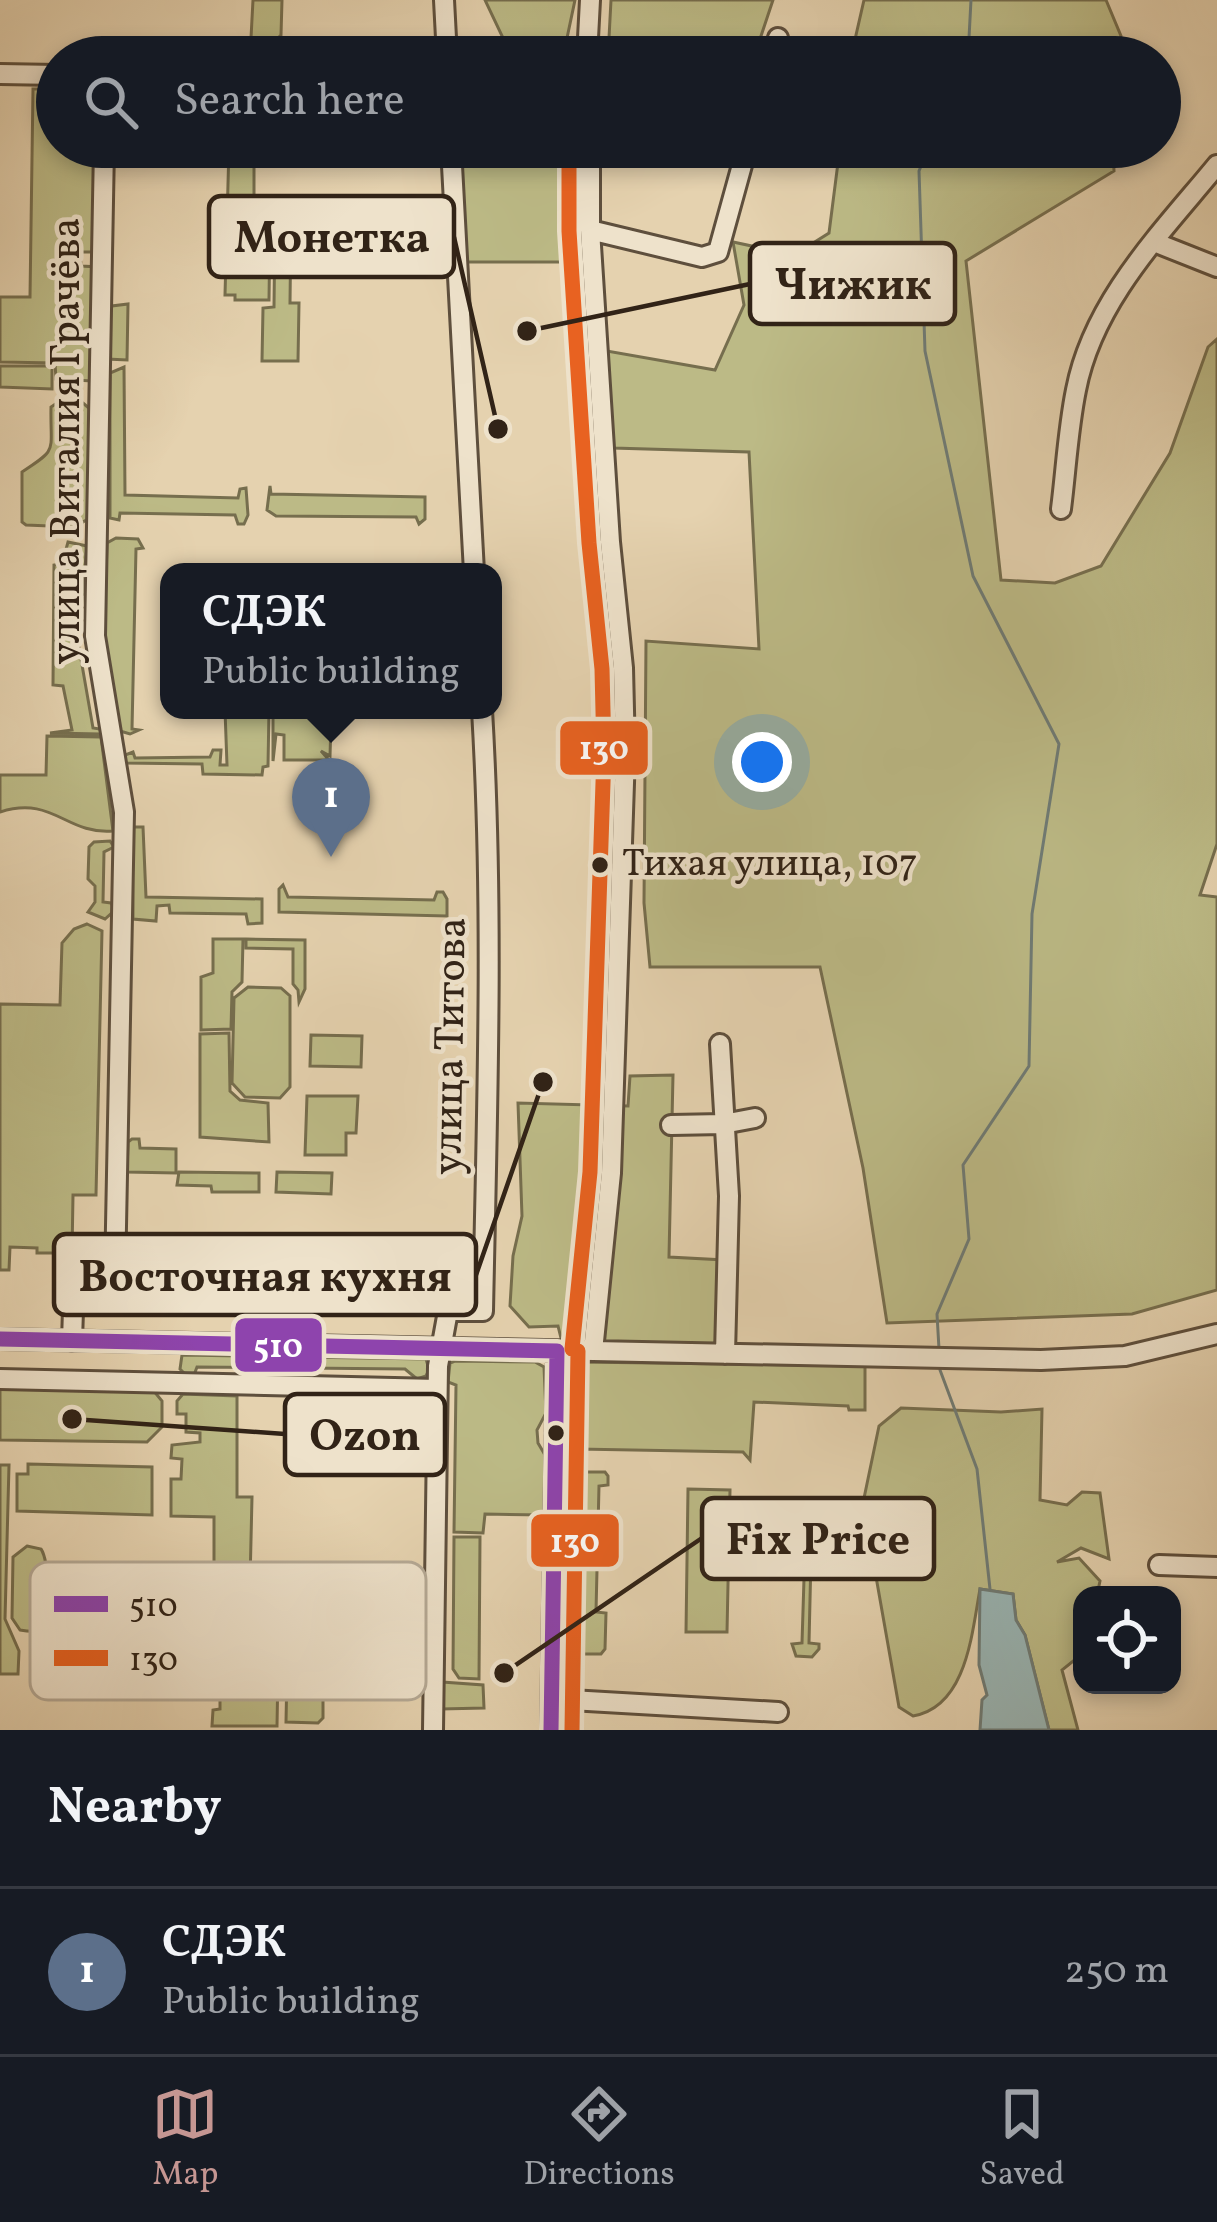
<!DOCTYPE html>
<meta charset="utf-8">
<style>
:root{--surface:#171b24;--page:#20242c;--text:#f1f3f6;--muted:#9ea1a6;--line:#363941;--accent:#c59692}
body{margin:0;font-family:Vollkorn,serif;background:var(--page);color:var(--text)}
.controls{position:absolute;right:36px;bottom:36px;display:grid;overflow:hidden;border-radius:24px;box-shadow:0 6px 18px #0003}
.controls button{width:108px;height:108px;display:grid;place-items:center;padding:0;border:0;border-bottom:3px solid var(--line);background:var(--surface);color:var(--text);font:60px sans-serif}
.you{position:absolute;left:762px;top:762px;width:42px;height:42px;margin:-30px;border:9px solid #fff;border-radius:50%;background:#1a73e8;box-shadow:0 0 0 18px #1a73e833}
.badge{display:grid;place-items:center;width:78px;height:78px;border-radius:50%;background:var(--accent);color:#fff;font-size:39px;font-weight:700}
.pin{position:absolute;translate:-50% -99px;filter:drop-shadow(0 3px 6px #0008)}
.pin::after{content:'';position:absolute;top:63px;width:42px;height:36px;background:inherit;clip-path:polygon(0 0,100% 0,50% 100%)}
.popup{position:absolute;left:160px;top:563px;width:342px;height:156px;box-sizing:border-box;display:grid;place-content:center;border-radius:24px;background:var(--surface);filter:drop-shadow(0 3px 9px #0005);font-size:39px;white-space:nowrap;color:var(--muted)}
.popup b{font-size:45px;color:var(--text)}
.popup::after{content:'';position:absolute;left:50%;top:100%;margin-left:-24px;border:24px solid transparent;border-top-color:var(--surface)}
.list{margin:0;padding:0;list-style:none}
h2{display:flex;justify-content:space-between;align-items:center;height:156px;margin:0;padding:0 48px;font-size:51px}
h2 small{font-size:39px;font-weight:400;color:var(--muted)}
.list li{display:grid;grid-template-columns:78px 1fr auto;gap:36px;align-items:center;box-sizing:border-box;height:168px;padding:0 48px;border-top:3px solid var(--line)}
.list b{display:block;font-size:45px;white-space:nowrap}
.list p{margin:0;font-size:39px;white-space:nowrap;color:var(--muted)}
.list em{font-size:39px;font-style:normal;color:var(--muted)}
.icon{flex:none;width:66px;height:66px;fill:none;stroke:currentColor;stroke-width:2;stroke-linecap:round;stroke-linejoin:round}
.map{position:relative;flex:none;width:1217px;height:1730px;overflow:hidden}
.search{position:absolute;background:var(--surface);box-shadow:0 6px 18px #0003;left:36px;right:36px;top:36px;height:132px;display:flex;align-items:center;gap:30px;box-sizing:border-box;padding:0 42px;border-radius:66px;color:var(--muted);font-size:45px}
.sheet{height:324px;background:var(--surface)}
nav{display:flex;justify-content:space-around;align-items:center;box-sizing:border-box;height:168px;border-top:3px solid var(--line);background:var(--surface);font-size:33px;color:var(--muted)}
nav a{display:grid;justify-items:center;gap:6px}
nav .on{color:var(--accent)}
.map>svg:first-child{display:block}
.green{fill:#bcba86;stroke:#766e4e;stroke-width:3}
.water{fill:#99b5b4;stroke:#6f7b75;stroke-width:3}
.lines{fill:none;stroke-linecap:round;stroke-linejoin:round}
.stream{stroke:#6f7b75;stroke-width:3}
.minor-casing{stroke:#5e4f3d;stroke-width:24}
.minor{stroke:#eee2cb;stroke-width:18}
.bus-1-casing{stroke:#eee2cb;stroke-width:24}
.bus-2-casing{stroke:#eee2cb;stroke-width:24}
.bus-1{stroke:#8e44ad;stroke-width:15}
.bus-2{stroke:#e86221;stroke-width:15}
.bus-dot{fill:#312317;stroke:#eee2cb;stroke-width:4.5}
.labels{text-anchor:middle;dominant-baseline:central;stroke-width:9;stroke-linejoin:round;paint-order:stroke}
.bus-label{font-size:39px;fill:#312317;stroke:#eee2cb;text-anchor:start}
.street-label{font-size:42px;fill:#312317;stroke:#eee2cb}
.key{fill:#eee2cb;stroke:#b5a995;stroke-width:3}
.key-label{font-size:33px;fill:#312317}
.leader{fill:none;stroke:#312317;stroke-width:4.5}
.callout-dot{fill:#312317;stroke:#eee2cb;stroke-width:4.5}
.callout{fill:#eee2cb;stroke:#312317;stroke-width:4.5}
.callout-label{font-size:45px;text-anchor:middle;font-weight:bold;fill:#312317}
.line-badge{stroke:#eee2cb;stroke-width:4.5}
.badge-label{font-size:33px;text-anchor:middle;font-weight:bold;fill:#fff}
</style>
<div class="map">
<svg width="1217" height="1730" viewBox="0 0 1217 1730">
<rect width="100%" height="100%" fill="#e5d2af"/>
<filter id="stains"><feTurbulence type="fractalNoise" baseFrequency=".00167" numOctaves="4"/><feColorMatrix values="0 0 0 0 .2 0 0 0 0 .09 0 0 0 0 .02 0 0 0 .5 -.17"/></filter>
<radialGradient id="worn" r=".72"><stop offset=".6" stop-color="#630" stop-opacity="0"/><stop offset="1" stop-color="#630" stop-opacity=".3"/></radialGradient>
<path class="green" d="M253,0H282L281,35L277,39L251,38Z
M485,0H575L563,57H512Z
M611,0H773L754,57H608Z
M864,0H1106L1121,36L1111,57H851Z
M33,89H57V147H103L101,252H80L81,266L99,267L92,381L56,379L55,363L0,362V297H30Z
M229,147H254V220L236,219L235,226L270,227L269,300H235V295H225Z
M461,147H576L580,262H465Z
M840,147H1113L1114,171L966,261L1001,580L1055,583L1101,566L1170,453L1208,347L1217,339V844L1200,895L1217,897V1290L1132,1314L887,1323L863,1168L820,967H650L644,903L646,641L759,649L749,452L613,448L607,351L715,370L744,305L733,242L794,255L829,233Z
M275,220H291L290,303H299L298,361H262L263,308L274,307Z
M128,304L127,360L107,359L109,312L112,306Z
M0,366H52V389L0,387Z
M124,367L125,495L238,498L240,489L246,488L248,515L244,524H238L235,515L120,513L119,520L110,518V373Z
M57,403H83L90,409L88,519L74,527L26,525L22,522V472C59,448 50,453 51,407Z
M270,486L271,494L425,497V519L419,524L416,517L276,516L267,510Z
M116,538L138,539L143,548L136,549L132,729L139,730L130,734L120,731L104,640L107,543Z
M68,542L87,546L78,642L93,728L100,729L101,734L50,733L72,730L63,686L53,685L54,565L62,564Z
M225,710H262L263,713L269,710L268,766L263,767L262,775L203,774L202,764L125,763V755L133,752L135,758L210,757L213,750H221L220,765H227Z
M273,710H324L323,722L331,723L330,756L321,751L329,760H284V735L276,734L273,761Z
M47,736L101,737L113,831C66,835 53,795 0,812V775H46Z
M132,827H143L146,897L262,899V923L248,924L246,914L170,913L169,905L157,906L156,921L133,919Z
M110,841L114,847L104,852L103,902L111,903L115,910L105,919L88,912L95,902V886L88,879L89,847L94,842Z
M283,885L288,897L434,900L437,892H443L447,899V916L279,912V889Z
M87,924L102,931L96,1195H73L72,1253H37V1248L10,1247L9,1270H0V1004L60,1005L62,943L74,929Z
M213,939H243L242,982L232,992L231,1029L201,1030V977L213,973Z
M246,939L305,940V989L299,1002L298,990L293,984V949L246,948Z
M248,987L281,988L290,996V1087L280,1098L245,1097L232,1083L234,998Z
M229,1033L230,1091L240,1100L268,1103L269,1142L200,1137V1034Z
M311,1035L362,1036L361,1067L310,1066Z
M673,1075L669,1257L724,1260L718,1344L572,1341L561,1338L558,1326L529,1327L510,1306L513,1256L522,1216L518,1103L628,1106L630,1076Z
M307,1096H358L356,1133H346V1155H305Z
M132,1139H139L140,1148L176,1149V1173L127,1172L128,1142Z
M179,1172L259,1173V1192H212L211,1186L177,1185Z
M277,1172L332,1173L331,1194L276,1192Z
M273,1288L330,1289L336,1303L266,1302L267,1293Z
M182,1355L426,1359L429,1369L426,1376L417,1379L405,1369L197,1367L194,1375H186L180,1369Z
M455,1361L535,1362L544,1367L546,1413L537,1430L538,1443L545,1455L544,1515L485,1514L483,1533L454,1532L456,1385L448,1382L450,1363Z
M580,1362L865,1366V1410H849L848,1406L754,1402L750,1460L743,1452L578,1449L577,1456L570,1458L566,1455L567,1374Z
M0,1386L153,1390L162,1401V1427L147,1442L0,1440Z
M183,1394L237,1396V1497H252L249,1625L326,1626L327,1660H245V1632L239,1653V1596H214V1517L171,1516V1479H181L182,1459L171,1458L172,1445L200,1442V1433L186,1432V1414H177V1401Z
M901,1408L1001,1412L1042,1409L1040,1500L1067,1505L1082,1492L1100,1493L1109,1559L1081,1548L1057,1562L1079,1558L1100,1581L1097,1595H1082V1654L1062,1670L1078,1730H1049L1025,1635L1016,1620L1013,1594L980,1589C972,1632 967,1707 913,1716L899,1707L863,1503L879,1426Z
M28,1464L152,1467V1515L17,1511V1474H28Z
M0,1465H9L5,1619L19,1651L18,1674H0Z
M572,1472H605L608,1476V1485L599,1486L596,1612L606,1613L605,1649L601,1654H568L563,1648C563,1611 563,1580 570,1544C574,1521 554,1492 572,1472Z
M688,1489L730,1490L727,1632H686Z
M801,1502H817L822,1515H812L809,1643L819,1644V1649L812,1657L796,1656L792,1644L802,1643L806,1515L796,1514Z
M454,1537H480L479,1679L459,1678L453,1669Z
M27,1546L41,1549C49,1560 54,1622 41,1629C35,1633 26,1631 20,1630L12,1618L13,1557Z
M185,1604L232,1606L231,1649L183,1647Z
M192,1656L233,1657L234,1670H278L277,1726H212L213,1710L220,1709V1671L192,1670Z
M287,1671L302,1689L323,1690V1718L318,1723L286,1722Z
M442,1682L483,1685L484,1708L441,1709Z"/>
<path class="water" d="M980,1589L1013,1594L1016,1620L1025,1635L1049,1730H980L982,1700L987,1695L979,1665Z"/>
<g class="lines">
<path class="stream" d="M968,57L971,0
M929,147L919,171L925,351L973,576L1059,744L1032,914L1029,1066L963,1165L969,1239L937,1314L939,1349
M940,1370L977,1469L990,1589"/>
<g class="minor-casing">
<path id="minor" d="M444,0L447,57
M587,57L590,0
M772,57L778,38
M0,74L57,75
M451,147L474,572
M590,147V230L610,542L623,668L625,753L611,1173L593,1351
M590,230L702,257L718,252L747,147
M1154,242L1217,267
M1061,509C1066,470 1068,429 1076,390C1093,301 1162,232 1217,165
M720,1044L729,1196L725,1354
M671,1125L723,1124L755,1118
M0,1339L1041,1360L1125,1356L1217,1334
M72,1341L74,1279L115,1278L124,812L95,636L104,147
M0,1379L437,1389
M1159,1565L1217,1567
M553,1699L778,1712
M433,1730L438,1366L448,1311H483C487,1110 494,911 482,710
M551,1730L557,1351"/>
</g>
<use href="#minor" class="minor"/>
<g class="bus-1-casing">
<path id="bus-1" d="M0,1339L557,1351
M551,1730L557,1351"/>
</g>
<g class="bus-2-casing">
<path id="bus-2" d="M569,147V231L589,543L602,669L604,753L590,1172L572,1349
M572,1730L578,1351"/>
</g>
<use href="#bus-1" class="bus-1"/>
<use href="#bus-2" class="bus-2"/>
</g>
<g class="bus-dot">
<circle cx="600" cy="865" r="10"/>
<circle cx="556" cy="1433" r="10"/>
</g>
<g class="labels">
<g class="bus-label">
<text x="622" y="865">Тихая улица, 107</text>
</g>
<g class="street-label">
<text transform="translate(68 441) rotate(-90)">улица Виталия Грачёва</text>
<text transform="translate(452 1046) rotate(-89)">улица Титова</text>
</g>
</g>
<rect x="30" y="1562" width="396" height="138" rx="18" class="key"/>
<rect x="54" y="1596" width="54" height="16" fill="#8e44ad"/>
<rect x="54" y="1650" width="54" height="16" fill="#e86221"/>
<g class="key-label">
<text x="129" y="1616">510</text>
<text x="129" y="1670">130</text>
</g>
<path class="leader" d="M498 429L454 237M527 331L750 284M543 1082L476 1275M72 1419L285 1434M504 1673L702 1538"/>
<g class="callout-dot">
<circle cx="498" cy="429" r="12"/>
<circle cx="527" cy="331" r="12"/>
<circle cx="543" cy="1082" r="12"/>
<circle cx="72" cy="1419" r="12"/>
<circle cx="504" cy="1673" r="12"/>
</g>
<g class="callout">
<rect x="209" y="196" width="245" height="81" rx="12"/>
<rect x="750" y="243" width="205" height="81" rx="12"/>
<rect x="54" y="1234" width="422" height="81" rx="12"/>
<rect x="285" y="1394" width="160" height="81" rx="12"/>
<rect x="702" y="1498" width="232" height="81" rx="12"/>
</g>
<g class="callout-label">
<text x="332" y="252">Монетка</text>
<text x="853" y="299">Чижик</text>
<text x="265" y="1291">Восточная кухня</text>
<text x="365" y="1450">Ozon</text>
<text x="818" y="1554">Fix Price</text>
</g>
<g class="line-badge">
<rect x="558" y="719" width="92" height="58" rx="12" fill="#e86221"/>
<rect x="233" y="1316" width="91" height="58" rx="12" fill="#8e44ad"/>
<rect x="529" y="1512" width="92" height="57" rx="12" fill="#e86221"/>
</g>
<g class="badge-label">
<text x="604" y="759">130</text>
<text x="278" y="1357">510</text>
<text x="575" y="1552">130</text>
</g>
<rect width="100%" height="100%" filter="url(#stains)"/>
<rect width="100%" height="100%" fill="url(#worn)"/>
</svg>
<div class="controls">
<button><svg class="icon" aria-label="locate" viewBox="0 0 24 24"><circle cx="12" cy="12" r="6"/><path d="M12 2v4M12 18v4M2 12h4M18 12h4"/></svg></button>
</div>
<div class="you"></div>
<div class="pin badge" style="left:331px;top:857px;background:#5c6f8a">1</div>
<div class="popup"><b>СДЭК</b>Public building</div>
<div class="search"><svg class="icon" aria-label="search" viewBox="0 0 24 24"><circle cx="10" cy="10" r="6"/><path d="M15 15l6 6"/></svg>Search here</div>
</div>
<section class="sheet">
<h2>Nearby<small></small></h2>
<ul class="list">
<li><span class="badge" style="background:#5c6f8a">1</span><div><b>СДЭК</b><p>Public building</p></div><em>250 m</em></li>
</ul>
</section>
<nav>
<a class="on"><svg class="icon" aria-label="map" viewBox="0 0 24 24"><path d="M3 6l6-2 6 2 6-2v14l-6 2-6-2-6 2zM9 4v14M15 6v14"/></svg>Map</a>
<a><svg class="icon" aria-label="directions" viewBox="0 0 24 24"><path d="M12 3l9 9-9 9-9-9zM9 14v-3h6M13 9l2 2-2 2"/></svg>Directions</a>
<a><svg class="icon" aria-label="saved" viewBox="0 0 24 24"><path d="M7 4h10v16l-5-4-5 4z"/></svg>Saved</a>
</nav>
